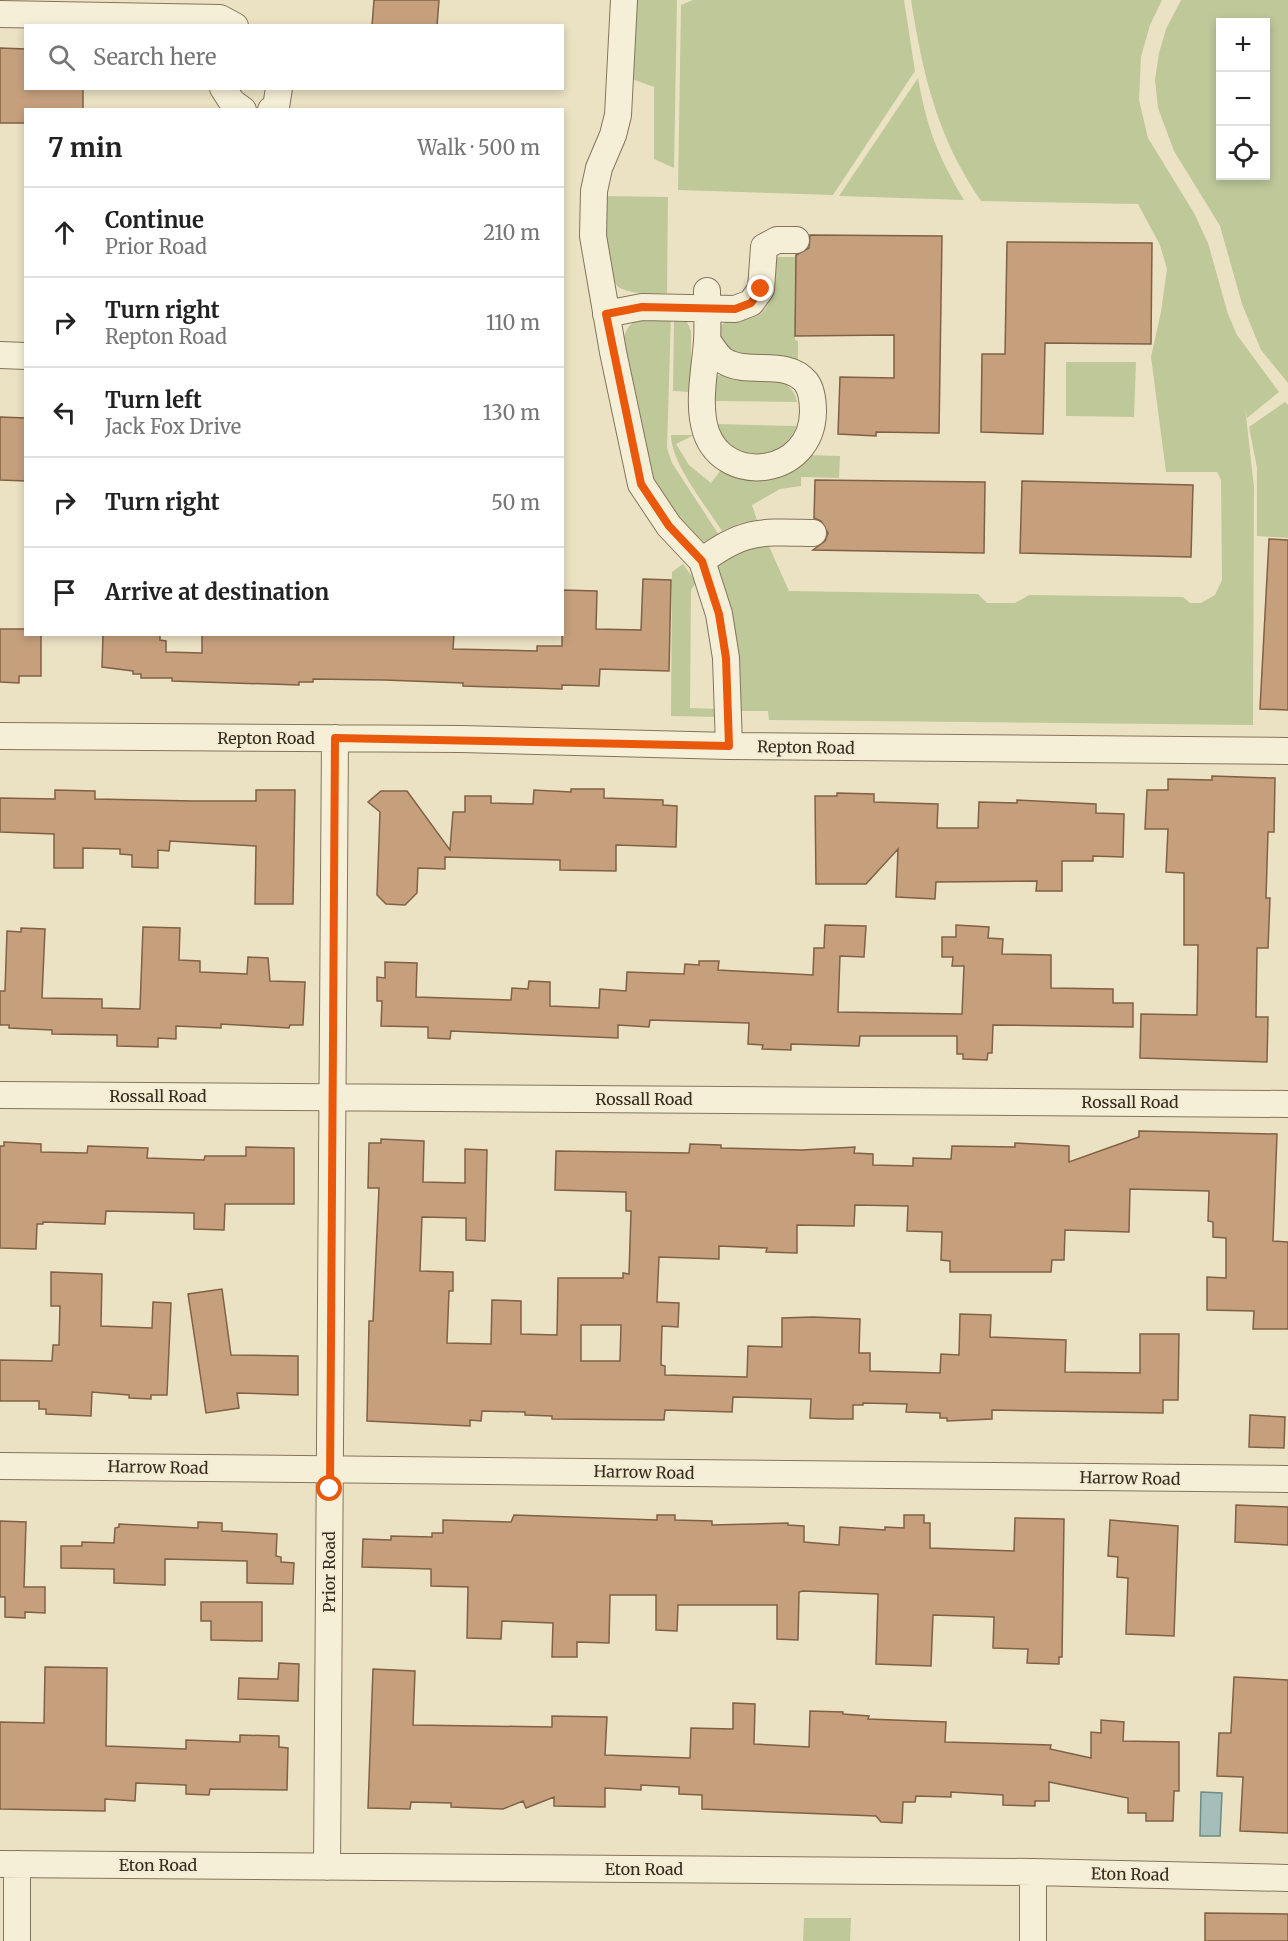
<!DOCTYPE html>
<meta charset="utf-8">
<style>
:root{--surface:#fff;--page:#f6f6f6;--text:#222;--muted:#767676;--line:#e0e0e0}
body{margin:0;font-family:Merriweather,serif;background:var(--page);color:var(--text)}
.controls{position:absolute;right:18px;top:18px;display:grid;overflow:hidden;border-radius:0px;box-shadow:0 3px 9px #0003}
.controls button{width:54px;height:54px;display:grid;place-items:center;padding:0;border:0;border-bottom:2px solid var(--line);background:var(--surface);color:var(--text);font:30px sans-serif}
.stop{position:absolute;width:18px;height:18px;margin:-14px;border:4px solid #ea580c;border-radius:50%;background:#fff}
.stop.end{background:#ea580c;border-color:#fff;box-shadow:0 2px 6px #0008}
.list{margin:0;padding:0;list-style:none}
h2{display:flex;justify-content:space-between;align-items:center;height:78px;margin:0;padding:0 24px;font-size:26px}
h2 small{font-size:20px;font-weight:400;color:var(--muted)}
.list li{display:grid;grid-template-columns:39px 1fr auto;gap:18px;align-items:center;box-sizing:border-box;height:90px;padding:0 24px;border-top:2px solid var(--line)}
.list b{display:block;font-size:22px;white-space:nowrap}
.list p{margin:0;font-size:20px;white-space:nowrap;color:var(--muted)}
.list em{font-size:20px;font-style:normal;color:var(--muted)}
.icon{flex:none;width:33px;height:33px;fill:none;stroke:currentColor;stroke-width:2;stroke-linecap:round;stroke-linejoin:round}
.map{position:relative;flex:none;width:1288px;height:1941px;overflow:hidden}
.search{position:absolute;background:var(--surface);box-shadow:0 3px 9px #0003;left:24px;top:24px;width:540px;height:66px;display:flex;align-items:center;gap:15px;box-sizing:border-box;padding:0 21px;border-radius:0px;color:var(--muted);font-size:22px}
.panel{position:absolute;background:var(--surface);box-shadow:0 3px 9px #0003;left:24px;top:108px;width:540px;height:528px;border-radius:0px}
.map>svg:first-child{display:block}
.green{fill:#bfc899;fill-rule:evenodd}
.water{fill:#a6beb9;stroke:#6d8c86;stroke-width:1.5}
.building{fill:#c6a07d;stroke:#816044;stroke-width:1.5;fill-rule:evenodd}
.lines{fill:none;stroke-linecap:round;stroke-linejoin:round}
.minor-casing{stroke:#84745c;stroke-width:28}
.minor{stroke:#f6efd7;stroke-width:26}
.route{stroke:#ea580c;stroke-width:8}
.labels{text-anchor:middle;dominant-baseline:central;stroke-width:4.5;stroke-linejoin:round;paint-order:stroke}
.street-label{font-size:16px;fill:#352b1f;stroke:#f3ecd3}
</style>
<div class="map">
<svg width="1288" height="1941" viewBox="0 0 1288 1941">
<rect width="100%" height="100%" fill="#ebe2c4"/>
<path class="green" d="M632,0H677L674,168L654,159V87L629,78Z
M693,0H904L915,71L833,195L678,190L681,5Z
M911,0H1162L1150,25L1141,57L1139,100L1148,138L1194,213L1208,243L1228,314L1237,335L1279,392L1247,418L1245,407L1254,487L1253,725L769,720L768,711H740L715,570L721,560L767,542L789,591L978,594L987,603H1015L1029,595L1183,597L1190,603H1201L1215,595L1222,580L1221,480L1217,472H1166L1151,357L1161,312L1167,269L1160,245L1138,204L981,201C937,137 923,75 911,0Z
M1181,0H1288V383L1261,350L1242,304L1220,226L1174,151L1158,108L1155,80L1159,53L1166,29ZM1220,22H1266V176H1220Z
M918,78C927,129 938,156 964,200L839,196Z
M602,196L668,197L667,293C651,293 634,295 620,288C604,279 603,222 601,203Z
M774,257H796L795,340L798,341V362L780,356L727,354L716,331C728,311 756,328 768,305C774,292 773,271 774,257Z
M671,316L667,448L672,463L719,535L703,542L694,539L651,482L623,342C627,315 649,316 671,316Z
M674,316L687,322L691,331V392L673,391Z
M1066,362H1136L1134,417L1066,416Z
M723,370C747,374 792,372 797,402L711,401L710,378L720,375Z
M1285,402L1288,405V538L1257,536V468L1249,427Z
M714,424L797,426C777,469 735,462 714,424Z
M671,435H694L676,444L689,465L711,483L723,467L807,455L840,456L839,478L801,477V486L780,489L752,505L757,520L740,523L722,531C706,506 671,463 671,435Z
M683,564L696,582L691,590L690,708L719,709V717L671,716L672,572Z
M804,1918H851L850,1941H803Z"/>
<path class="water" d="M1201,1792L1222,1793L1220,1836H1200Z"/>
<path class="building" d="M374,0H439L437,26H372Z
M0,48L26,49V88H83V110H26V123H0Z
M810,235L942,236L939,433L876,432V436L838,434L840,377L894,378V335L795,336L796,255L809,248Z
M1007,242L1152,243L1151,344L1045,343L1043,434L981,432L982,354H1005Z
M0,417L26,418V481L0,480Z
M815,480L985,482L984,553L813,550L825,541L828,533L821,521L814,518Z
M1022,481L1193,485L1191,557L1020,553Z
M1269,539L1288,540V710L1260,709Z
M643,579L671,580L669,671L600,669L599,686L562,685V689L463,686V683L385,680L313,679V682H299V685L172,681V678H141V674H133V671L102,667L103,634H160V640L166,641V652L202,653V634H454L453,649L537,651V646H562V590L597,591L596,629L641,630Z
M0,629H26V634H41V676H19V683L0,682Z
M1212,776L1275,778L1274,832H1268L1266,898H1270L1268,948H1257L1256,1017H1268L1267,1062L1140,1058L1141,1014L1197,1015L1198,945H1184V873L1166,872L1168,829H1145L1147,790H1168V779L1212,780Z
M571,789H604V798L663,800V805L677,806L676,847L616,845V871L560,870V860L445,857V869L418,868L417,893L405,905L386,904L377,895L380,812L368,802L381,791H407L450,850L453,812H465V796H491V803L533,804L534,790L571,792Z
M55,790L95,791V799L193,801H256V790H295L293,904H255L256,846L170,841L169,851L158,850V868L132,867V855L120,854V849L83,848V868H54V834L0,832V798L55,799Z
M837,793L874,794V802L938,804L937,828H978L979,802L1017,803V800L1096,804V813L1124,814L1123,857L1093,856V861H1062V891H1036L1037,881L936,882L935,899L896,897L898,849L866,884H816L815,796H837Z
M825,925L866,926L864,957L840,956L838,1012L962,1014L964,966H952L953,957H942V937H956V925L989,927L988,938L1003,939L1002,954L1051,955V988L1113,989V1003H1133V1027L993,1025L992,1053H988L987,1060L963,1059V1054H957V1036H860L859,1046L791,1044V1050L762,1049L763,1045L748,1044L749,1023L650,1020L649,1027L618,1025V1038L451,1031L450,1039L428,1038V1027L381,1026L382,1001H377V977L385,978V962L417,963L416,997L511,1000L512,988L528,989L529,981L550,982V1006L599,1008L600,989L626,991L627,972L684,974L685,964L699,965V961H719L718,970L813,975L814,948H824Z
M143,927L180,928L179,960L200,961V972L247,974L248,957L268,958L270,981L305,982L303,1025H290L289,1028L221,1024V1028L176,1026V1039L158,1038V1047L117,1046V1035L52,1034V1030L9,1028V1025H0V991H5L7,931L21,932V928L45,929L42,998L102,999V1008L140,1009Z
M1139,1131L1277,1134L1273,1241L1288,1242V1329H1253L1254,1311L1207,1310V1277L1226,1278V1238L1213,1237V1222L1208,1221L1209,1191L1130,1189L1129,1232L1065,1230L1064,1260H1052L1051,1272H950V1261L941,1260L942,1232L907,1231L908,1206L855,1205L854,1226L797,1225V1253L766,1252L767,1248L719,1246V1259L659,1257L657,1302L679,1303L678,1327L662,1326L661,1365L665,1366V1375L747,1377L748,1346L782,1347V1318L813,1317L860,1319L859,1353H870V1371L940,1373L941,1354L959,1355L960,1314L991,1315L990,1337L1066,1340L1065,1372L1140,1373V1334H1179L1178,1400H1163V1413L992,1410V1419L947,1421V1418H940V1413L906,1412L907,1404L863,1403V1405H853V1419H838L810,1418L811,1399L733,1397L732,1412L665,1410L664,1420L552,1419V1416L525,1415V1412L482,1411L481,1421L470,1420V1426L367,1421L369,1321H373L379,1188H368L369,1143H381V1139L424,1141L423,1182L465,1183V1149L487,1150L485,1241L466,1240V1218L422,1217L420,1271L453,1272V1291H449L447,1343L491,1344L492,1300L521,1301V1334L557,1335L558,1278H623V1273L629,1274L631,1211H626V1192L555,1190L556,1151L689,1153L690,1144L721,1145V1148L802,1150L855,1147L854,1153L873,1154V1165L913,1166V1158L951,1159L952,1146L1015,1147V1143L1069,1146V1162L1139,1137ZM581,1325H621L620,1361H581Z
M4,1142L41,1144V1152L87,1153L88,1146L148,1148L147,1158L204,1160L205,1156H246V1147L294,1148V1204H225L224,1230L194,1229V1213L106,1211L105,1224L43,1222V1224H37L36,1249L0,1248V1146H4Z
M51,1272L102,1274L101,1326L152,1328L153,1302L171,1303L167,1395H151V1399L129,1398V1395L92,1392L91,1416L46,1414V1409H39V1401H0V1360L52,1361L53,1345H59L60,1306H51Z
M222,1289L231,1355L298,1356V1395L237,1393L239,1408L206,1413L188,1294Z
M1250,1415L1285,1417L1284,1448L1249,1447Z
M1236,1505L1288,1507V1545L1235,1542Z
M514,1515L657,1520V1515H675V1520L712,1521V1525L788,1523V1525L804,1526V1542L839,1545L840,1527L885,1530V1527L904,1528V1515H924V1523H930V1548L1014,1551L1015,1518L1064,1519L1062,1657H1059V1664L1027,1663L1028,1649L993,1648L994,1617L933,1615L931,1666L876,1664L878,1594L803,1591L799,1592L798,1640L777,1639V1605H678L677,1631L656,1630V1595H610L609,1643L577,1642V1657H552L553,1623L502,1621L501,1639L467,1638L468,1587L431,1586V1569L362,1567L363,1539L391,1540V1536L432,1537V1533H443V1520L511,1522Z
M1110,1520L1178,1526L1174,1636L1126,1634L1128,1578L1117,1577L1118,1557L1108,1556Z
M0,1521L26,1522L24,1587H45V1613L25,1612V1618L5,1617V1597H0Z
M198,1522L222,1523V1531L277,1534L276,1556L281,1557V1562L294,1563L293,1584L247,1583V1561L165,1559V1585L114,1583V1569L61,1568V1546H82V1542L114,1543L115,1528L119,1527V1524L198,1528Z
M201,1602H262V1641L211,1640V1621H201Z
M279,1663L299,1664L298,1701L238,1699L239,1678L278,1679Z
M45,1667L107,1668L106,1746L186,1749V1740L240,1742V1735L279,1736V1747L288,1748L287,1790L210,1789L209,1795L186,1794V1785L136,1783L135,1801L105,1799V1811L0,1809V1722L44,1723Z
M373,1669L415,1671L413,1725L552,1727V1716L607,1717L605,1755L690,1758L691,1728L733,1729V1703L755,1704L754,1744L809,1747L810,1711L843,1712V1714L869,1716L868,1719L946,1722L945,1742L1051,1745L1050,1749L1091,1758V1732L1101,1733V1720L1124,1722L1123,1741L1179,1742V1791H1174L1173,1821H1146V1813H1128V1798L1049,1782V1801H1035V1806L1003,1805V1795L951,1792V1797L916,1796L915,1802H903L902,1823L881,1822L876,1816L702,1809V1795L679,1794V1787L641,1785V1790L605,1788V1807L554,1806V1797L526,1808L523,1801L503,1809L451,1807V1803L411,1802L410,1809L368,1808Z
M1234,1677L1288,1680V1833L1240,1831L1243,1777L1217,1776L1219,1733H1231Z
M1205,1913L1288,1914V1941H1205Z"/>
<g class="lines">
<g class="minor-casing">
<path id="minor" d="M624,0L618,115L613,135L599,168L594,191L593,236L613,352L641,484L669,526L702,561L719,614L726,658L729,746
M0,14L220,18L235,26
M223,88L232,102L243,110
M271,110L276,107L279,88
M606,314L642,307L735,309L751,303L761,289L764,247L777,240H796
M707,340C712,347 717,356 724,361C749,376 786,358 806,382C812,390 813,403 813,412C812,476 725,487 706,432C697,404 705,370 707,341C708,325 707,308 707,291
M0,355L26,356
M702,561C744,529 762,532 813,533
M0,736L461,739L729,746L1288,751
M0,1095L1288,1104
M0,1466L1288,1479
M0,1864L1033,1872L1288,1878
M17,1864V1941
M327,1867L335,738
M1033,1941V1872"/>
</g>
<use href="#minor" class="minor"/>
</g>
<g class="lines">
<path class="route" d="M330,1489L335,738L729,746L726,658L719,614L702,561L669,526L641,484L606,314L642,307L735,309L751,303L761,289"/>
</g>
<g class="labels">
<g class="street-label">
<text x="266" y="738">Repton Road</text>
<text transform="translate(806 747) rotate(1)">Repton Road</text>
<text x="158" y="1096">Rossall Road</text>
<text x="644" y="1099">Rossall Road</text>
<text x="1130" y="1102">Rossall Road</text>
<text transform="translate(158 1467) rotate(1)">Harrow Road</text>
<text transform="translate(644 1472) rotate(1)">Harrow Road</text>
<text transform="translate(1130 1478) rotate(1)">Harrow Road</text>
<text transform="translate(329 1572) rotate(-90)">Prior Road</text>
<text x="158" y="1865">Eton Road</text>
<text x="644" y="1869">Eton Road</text>
<text transform="translate(1130 1874) rotate(1)">Eton Road</text>
</g>
</g>
</svg>
<div class="controls">
<button>+</button>
<button>−</button>
<button><svg class="icon" aria-label="locate" viewBox="0 0 24 24"><circle cx="12" cy="12" r="6"/><path d="M12 2v4M12 18v4M2 12h4M18 12h4"/></svg></button>
</div>
<div class="stop" style="left:330px;top:1489px"></div>
<div class="stop end" style="left:761px;top:289px"></div>
<div class="search"><svg class="icon" aria-label="search" viewBox="0 0 24 24"><circle cx="10" cy="10" r="6"/><path d="M15 15l6 6"/></svg>Search here</div>
<section class="panel">
<h2>7 min<small>Walk · 500 m</small></h2>
<ul class="list">
<li><svg class="icon" aria-label="ahead" viewBox="0 0 24 24"><path d="M12 20V5M6 11l6-6 6 6"/></svg><div><b>Continue</b><p>Prior Road</p></div><em>210 m</em></li>
<li><svg class="icon" aria-label="right" viewBox="0 0 24 24"><path d="M7 20v-9h11M14 6l5 5-5 5"/></svg><div><b>Turn right</b><p>Repton Road</p></div><em>110 m</em></li>
<li><svg class="icon" aria-label="left" viewBox="0 0 24 24"><path d="M17 20v-9H6M10 6l-5 5 5 5"/></svg><div><b>Turn left</b><p>Jack Fox Drive</p></div><em>130 m</em></li>
<li><svg class="icon" aria-label="right" viewBox="0 0 24 24"><path d="M7 20v-9h11M14 6l5 5-5 5"/></svg><div><b>Turn right</b></div><em>50 m</em></li>
<li><svg class="icon" aria-label="arrive" viewBox="0 0 24 24"><path d="M6 21V4h12l-3 4 3 4H6"/></svg><div><b>Arrive at destination</b></div></li>
</ul>
</section>
</div>
